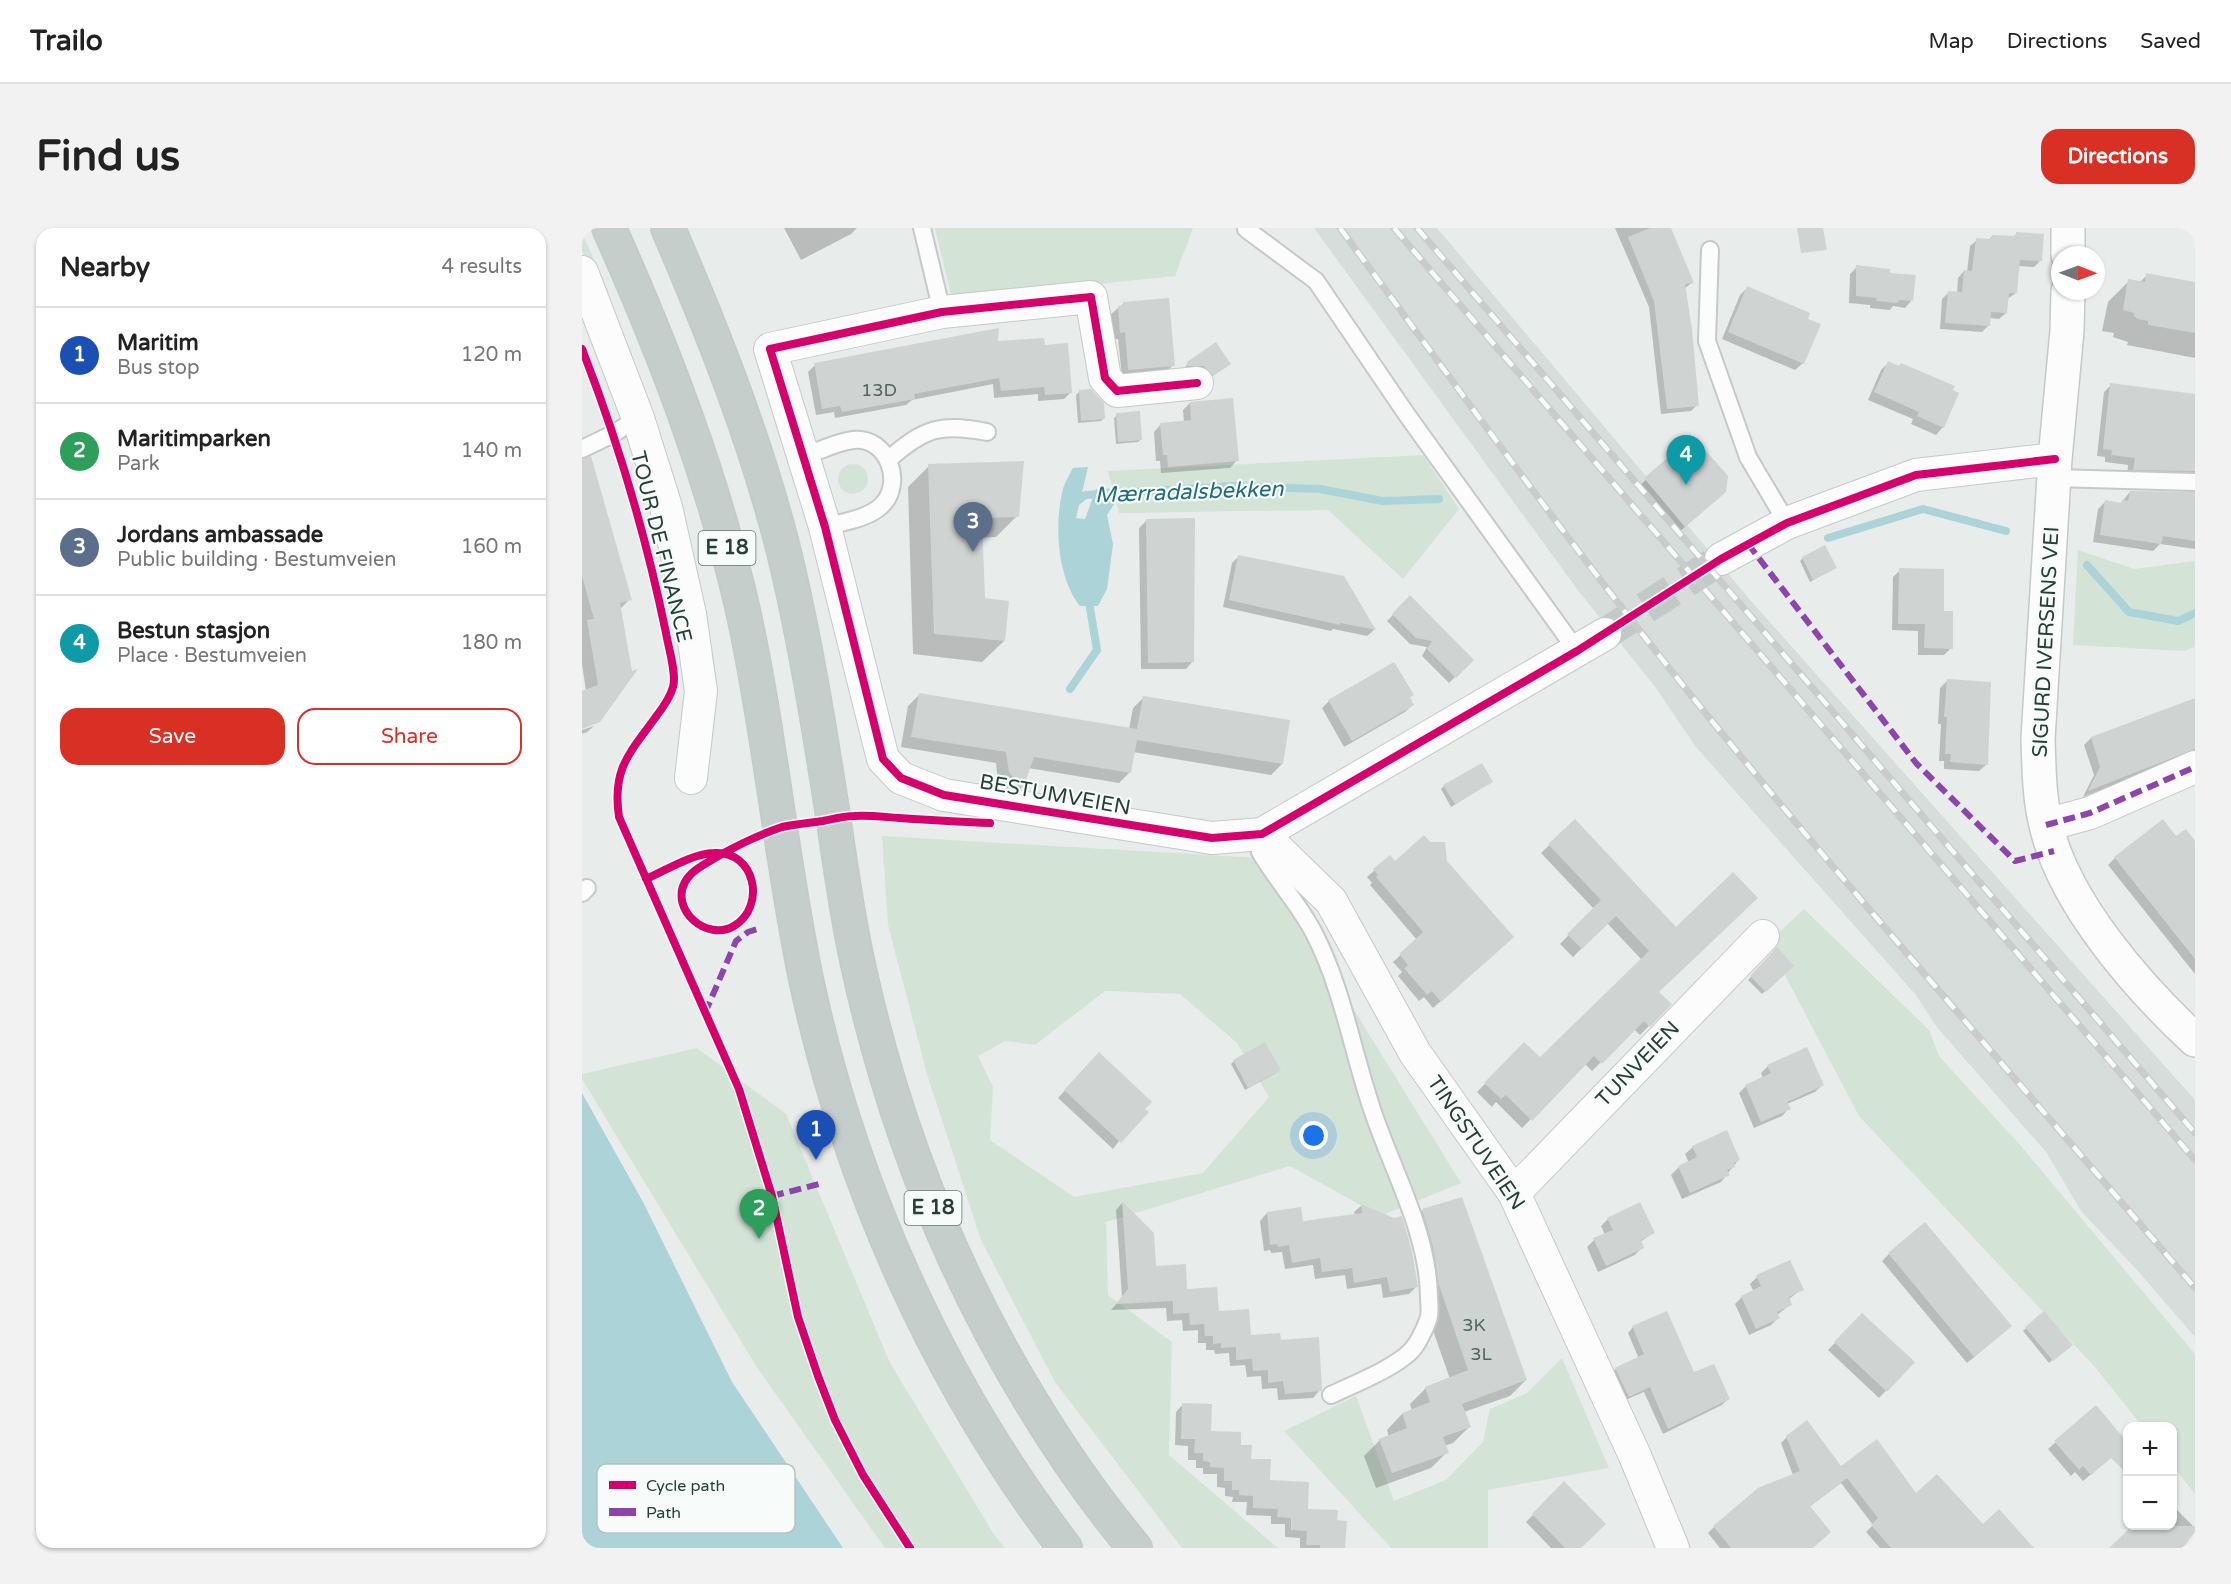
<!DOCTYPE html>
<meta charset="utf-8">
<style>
:root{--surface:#fff;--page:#f2f2f2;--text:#222;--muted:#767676;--line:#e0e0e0;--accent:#d93025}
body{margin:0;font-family:"Varela Round",sans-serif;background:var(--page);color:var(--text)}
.controls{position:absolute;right:18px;bottom:18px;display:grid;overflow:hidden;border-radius:12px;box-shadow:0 2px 4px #0004}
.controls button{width:54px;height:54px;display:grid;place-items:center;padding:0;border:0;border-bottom:2px solid var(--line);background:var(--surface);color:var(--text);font:30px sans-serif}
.compass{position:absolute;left:1469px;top:18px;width:54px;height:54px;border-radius:50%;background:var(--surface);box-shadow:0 2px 4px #0004;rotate:91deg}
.you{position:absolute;left:732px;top:908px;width:21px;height:21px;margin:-15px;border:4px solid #fff;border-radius:50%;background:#1a73e8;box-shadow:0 0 0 9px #1a73e833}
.badge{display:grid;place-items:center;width:39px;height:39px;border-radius:50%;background:var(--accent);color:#fff;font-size:20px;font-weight:700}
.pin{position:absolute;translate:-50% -50px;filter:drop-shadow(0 2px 3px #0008)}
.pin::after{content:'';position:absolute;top:32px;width:21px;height:18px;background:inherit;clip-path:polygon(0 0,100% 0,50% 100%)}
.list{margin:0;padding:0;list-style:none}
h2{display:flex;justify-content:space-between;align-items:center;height:78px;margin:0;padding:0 24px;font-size:26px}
h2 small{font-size:20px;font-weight:400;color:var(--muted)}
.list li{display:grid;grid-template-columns:39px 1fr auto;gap:18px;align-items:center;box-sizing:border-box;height:96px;padding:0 24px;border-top:2px solid var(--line)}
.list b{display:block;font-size:22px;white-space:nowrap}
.list p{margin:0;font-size:20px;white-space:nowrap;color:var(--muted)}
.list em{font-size:20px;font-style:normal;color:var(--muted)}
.actions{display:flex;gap:12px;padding:18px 24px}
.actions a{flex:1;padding:14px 0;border:2px solid var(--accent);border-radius:18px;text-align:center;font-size:21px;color:var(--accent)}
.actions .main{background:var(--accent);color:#fff}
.map{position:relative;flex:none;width:1613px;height:1320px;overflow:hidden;border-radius:18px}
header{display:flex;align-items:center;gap:36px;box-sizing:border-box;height:84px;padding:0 30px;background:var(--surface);border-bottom:2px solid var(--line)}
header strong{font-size:28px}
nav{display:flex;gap:33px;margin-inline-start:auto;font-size:21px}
.intro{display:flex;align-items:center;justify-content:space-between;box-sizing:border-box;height:144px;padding:0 36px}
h1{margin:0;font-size:42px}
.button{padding:15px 27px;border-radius:18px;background:var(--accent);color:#fff;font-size:21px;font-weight:700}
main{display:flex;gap:36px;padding:0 36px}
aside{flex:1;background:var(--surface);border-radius:18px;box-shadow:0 2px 4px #0004}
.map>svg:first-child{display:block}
.built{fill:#d6ddda}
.green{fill:#d3e4d7;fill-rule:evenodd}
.water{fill:#abd3d8}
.shadow{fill:#0003}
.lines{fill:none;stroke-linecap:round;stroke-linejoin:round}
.stream{stroke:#abd3d8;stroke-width:8}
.building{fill:#cfd4d2}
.minor-tunnel{stroke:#c1cac7;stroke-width:32;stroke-dasharray:32 16;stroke-linecap:butt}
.service-casing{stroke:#c5c9c7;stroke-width:20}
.minor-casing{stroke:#c5c9c7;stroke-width:34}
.tertiary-casing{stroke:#c5c9c7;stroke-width:36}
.trunk-casing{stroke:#c3cac9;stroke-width:36}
.service{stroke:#fcfcfc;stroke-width:16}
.minor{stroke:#fcfcfc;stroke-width:32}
.tertiary{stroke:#fcfcfc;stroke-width:33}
.trunk{stroke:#c6cecc;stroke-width:33}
.rail-casing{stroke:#c9cccb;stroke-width:7}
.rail{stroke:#f7fbf9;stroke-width:4.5;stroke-dasharray:14;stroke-linecap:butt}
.quiet{stroke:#8e44ad;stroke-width:6;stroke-dasharray:12 6;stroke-linecap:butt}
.cycleway-casing{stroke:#f7fbf9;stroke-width:11}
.cycleway{stroke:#d6006c;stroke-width:8}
.labels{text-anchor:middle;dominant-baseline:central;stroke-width:4.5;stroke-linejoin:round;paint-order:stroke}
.number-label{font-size:18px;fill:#506660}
.shield{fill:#f7fbf9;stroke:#647873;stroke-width:1.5}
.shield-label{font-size:20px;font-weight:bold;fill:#254039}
.street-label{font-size:21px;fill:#254039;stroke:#f7fbf9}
.water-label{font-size:22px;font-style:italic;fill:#216d7b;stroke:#f7fbf9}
.key{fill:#f7fbf9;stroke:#b8c3bf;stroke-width:1.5}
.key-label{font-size:16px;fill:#254039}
</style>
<header>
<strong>Trailo</strong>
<nav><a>Map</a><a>Directions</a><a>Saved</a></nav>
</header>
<div class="intro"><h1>Find us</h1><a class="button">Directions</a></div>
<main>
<aside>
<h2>Nearby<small>4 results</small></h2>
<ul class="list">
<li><span class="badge" style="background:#1a4fb4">1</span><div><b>Maritim</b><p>Bus stop</p></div><em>120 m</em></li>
<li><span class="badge" style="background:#2e9e5b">2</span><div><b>Maritimparken</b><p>Park</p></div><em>140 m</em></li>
<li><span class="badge" style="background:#5c6f8a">3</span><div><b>Jordans ambassade</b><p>Public building · Bestumveien</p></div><em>160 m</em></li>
<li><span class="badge" style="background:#0f9aa8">4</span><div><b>Bestun stasjon</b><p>Place · Bestumveien</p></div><em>180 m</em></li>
</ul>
<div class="actions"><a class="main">Save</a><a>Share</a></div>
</aside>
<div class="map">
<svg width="1613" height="1320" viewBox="0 0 1613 1320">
<rect width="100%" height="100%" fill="#e8ecea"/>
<path class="built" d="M732,0H855L1170,374L1613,872V1109L1556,1043L1499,983L1465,925L1354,798L1334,767L1114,519L1074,460L995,361Z"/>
<path class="green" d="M353,0H611L593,48L370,71Z
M0,5L27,65L24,75L0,23Z
M841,227L877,281L821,351L746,282L537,285L526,243Z
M256 251a15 15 0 1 1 30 0a15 15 0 1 1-30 0Z
M1496,322L1552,341L1613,333V419L1602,423L1491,417Z
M300,608L678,630L879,955L798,988L708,938L524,994L526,1067L590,1114L587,1227L696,1320H600L473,1154L399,1012L345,846L306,697ZM523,763L598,766L655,815L687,869L621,945L492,969L408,912L411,859L396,828L423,813L453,817Z
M1222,681L1347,802L1357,828L1439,918L1613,1126V1266L1591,1238L1590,1198H1560L1513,1139L1277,888L1186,715Z
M115,820L204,886L308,1135L413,1308L423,1320H303L174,1138L0,851V846Z
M980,1130L1027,1240L906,1262V1320H809L702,1203L774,1168L812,1273L864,1252L901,1214L908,1181L945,1165Z"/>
<path class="water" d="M506,239L494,290L503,291L514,261L543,260L525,287L531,316L525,361L516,378H498C475,349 472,296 481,261C483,254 488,246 491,240Z
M0,865L61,974L150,1154L261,1320H0Z"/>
<path class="shadow" d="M202,0H275L269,6L219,32Z
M1033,0H1087L1110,55L1103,60L1115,177L1109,183L1079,186L1067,79Z
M1435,6L1458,33L1452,39L1436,38L1434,65L1425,71L1424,85L1417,91L1407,90V97L1400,104L1358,101L1360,71L1367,64L1375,65L1376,50L1382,43L1385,44L1388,18L1395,12L1406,13L1410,8L1431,9Z
M1275,39L1307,46L1330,72L1323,80L1311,78L1308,82L1288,80V77L1267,75L1268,46Z
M1565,47L1613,56V130L1545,117L1546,114L1531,109L1532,105L1520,103L1526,74L1547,53L1557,55Z
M1165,60L1221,135L1213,142L1140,111L1158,67Z
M541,76L591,137L584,144L540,148L536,111H532L529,86Z
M415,115L461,119L489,164L482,171L456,173V166L412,170L411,156L330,172L324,177L253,190L252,184L234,187L226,144L233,137Z
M606,135L644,139L627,150L602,141Z
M1306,135L1361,199L1354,207L1329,196L1331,191L1286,172L1299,142Z
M1529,157L1613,168V254L1545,248L1546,237L1523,234V229L1515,228L1522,164Z
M497,164L522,190L519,193L496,195L494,167Z
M608,175L655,232L648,240L579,245L578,233H574L572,204L579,196L602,195L601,182Z
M535,187L559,211L556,214L534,216L532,190Z
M1110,210L1135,271L1096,305L1056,259Z
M347,238L435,288L414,309L399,310L401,371L422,413L400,434L331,426L326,259Z
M0,254L48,371L37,382L15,495L0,499V464L4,463L0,436Z
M1548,264L1613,266V321L1578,316L1571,323L1511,314L1516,281L1523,274L1538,276Z
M564,293L611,433L604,441H559L557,300Z
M657,328L761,349L792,402L785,408L751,401L749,403L641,379L650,335Z
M1221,330L1253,340L1228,354L1218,333Z
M1318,342L1360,384L1369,420L1362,427H1336V403L1310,402L1311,349Z
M828,370L890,432L867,455L840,428L845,419L828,416L805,393Z
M1365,453L1405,536L1397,543L1362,541V533H1357L1359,496H1356L1358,460Z
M337,467L547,501L551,480L562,469L700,536L689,547L551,524L548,544L537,555L446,540L439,561L429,571L416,555L414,535L319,519L326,478Z
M830,467L827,470L831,476L823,484L762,519L740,480L747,473Z
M1613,472V526L1501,569L1512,547L1502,517L1509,510Z
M12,498L5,504L0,506V502Z
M909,554L869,579L859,561L862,558Z
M993,593L1094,701L1076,764L1088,776L1058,807L1052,801L1010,843L1003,836L940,900L914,874L910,879L895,864L942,816L958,832L1060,732L1025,695L991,729L978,716L1012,681L959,625Z
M1594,610L1613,615V746L1526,637L1533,630Z
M848,616L864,634L923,716L851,780L842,769L837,773L816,748L820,744L811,734L835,712L788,657L790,655L785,649L808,629L812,635Z
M1195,722L1210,738L1180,766L1166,752Z
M517,826L561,881L531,921L476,870Z
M652,833L694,845L663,862L649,836Z
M1186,838L1240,857L1233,864L1205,876L1207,880L1200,888L1172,900L1157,865L1164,858L1181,850L1179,845Z
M1111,919L1157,931L1139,954L1100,971L1089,947L1096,940L1107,935L1103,926Z
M879,971L944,1152L928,1168L882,1184L887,1199L871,1215L862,1218L865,1224L849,1240L794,1260L782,1228L798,1212L807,1209L805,1202L820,1186L830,1183L828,1176L844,1160L868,1151L841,1074L836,1036L824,999L840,983Z
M540,975L573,1039L667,1108L697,1113L738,1162L731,1170L696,1172L695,1160L680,1161L679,1148L665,1149L663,1137L648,1138L647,1125L633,1126L632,1122H624V1115H616V1102L601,1103L600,1092L585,1093L584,1080L529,1082L540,1069L534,982Z
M779,978L834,1059L827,1066L801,1070L799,1056L765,1061L763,1047L733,1051L731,1037L703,1041L700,1024L689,1025L688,1022L682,1023L678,993L685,985L720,995L773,987L772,984Z
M1026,991L1071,1005L1058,1014L1060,1019L1053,1027L1016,1044L1005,1019L1012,1012L1023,1007L1019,998Z
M1307,1026L1421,1105L1385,1135L1300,1033Z
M1175,1049L1220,1061L1207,1071L1209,1076L1195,1087L1196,1090L1189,1097L1167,1107L1153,1076L1160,1069L1172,1064L1168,1056Z
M1280,1087L1331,1134L1297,1170L1246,1122Z
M1051,1099L1112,1146L1146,1171L1140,1177L1081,1206L1062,1164L1041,1173L1029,1146L1034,1141L1057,1131L1046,1105Z
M1444,1100L1485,1120L1467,1135L1441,1103Z
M601,1176L627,1204L657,1218L686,1254L724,1282L754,1294L762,1320H718V1310L703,1309V1296H689V1288L664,1287L665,1274H650L651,1269L643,1268V1260L635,1259V1246H621V1240H614V1232H606V1218L593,1217L594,1184Z
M1514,1179L1526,1232L1501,1253L1493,1244L1489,1248L1466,1221Z
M1205,1209L1259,1240L1334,1267L1401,1298L1437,1320H1298L1284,1304L1291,1297L1259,1255L1227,1279L1229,1320H1138L1126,1305L1132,1299L1211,1247L1199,1215Z
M982,1256L997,1320H969L944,1294Z
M1594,1281L1611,1298L1603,1307L1606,1313L1600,1320H1529L1552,1298H1590V1285Z"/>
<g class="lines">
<path class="stream" d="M491,277L503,267L651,258L738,261L801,273L857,271
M1246,310L1341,281L1424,303
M1505,337L1547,384L1596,393L1613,385
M488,461L515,422L507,374L504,368"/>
</g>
<path class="building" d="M1068,0H1089L1112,55L1103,56L1110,101L1117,178L1085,181L1072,73L1046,9Z
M1215,0H1241L1245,22L1219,25Z
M1434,4L1462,6L1460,33L1438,32L1435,65H1427L1425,85L1409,84L1408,98L1363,95L1366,63L1380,64L1382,42L1390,43L1394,10L1409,11L1410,7L1434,8Z
M1274,37L1308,41V45L1334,47L1331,73L1317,72L1316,75L1294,73L1295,70L1274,68Z
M1564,45L1613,54V105L1566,97V93L1556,91L1552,88V85L1541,82L1546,51L1563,54Z
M1165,58L1228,85L1226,91L1239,96L1222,136L1146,104Z
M587,70L593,138L546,142L543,104L538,105L536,78L541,77V74Z
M417,100L416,113L462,110L463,117L486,115L490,165L463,167L462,159L419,163L417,150L332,166L333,171L260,184L258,178L240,181L232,135Z
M634,114L649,136L631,148L622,138H605V134Z
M1306,133L1317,138L1319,135L1373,158L1371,162L1377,165L1362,200L1335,188L1337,184L1292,164Z
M1528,155L1613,166V243L1551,242L1553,230L1529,227L1530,222L1521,221Z
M509,161L522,175L523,191L499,193L497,162Z
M651,170L657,233L586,239L585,227H581L578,195L609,192L608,174Z
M558,183L560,212L536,214L534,185Z
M1111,208L1146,248L1144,264L1103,299L1062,250Z
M9,228L50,372L38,375L50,443L56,441L18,494L0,501V463L16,457L5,392L12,391L0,348V231Z
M442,233L437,289L400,290L403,370L427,373L423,413L352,406L346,236Z
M1548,263L1613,264V313L1581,308L1579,316L1518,307L1523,272L1539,275L1540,272L1546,273Z
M613,290L612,434L566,435L564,291Z
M1243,317L1255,340L1231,352L1220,329Z
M656,327L762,348L794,402L758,395V397L647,372Z
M1317,340L1362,341V383H1371V421L1342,420L1343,396H1316Z
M828,367L892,432L874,450L845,421L850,413L834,410L810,386Z
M812,434L832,467L828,469L832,477L770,513L746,472Z
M1365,451L1409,454L1406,537L1368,534L1369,526H1363L1365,489H1362Z
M337,465L555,501L561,468L708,492L701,536L555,512L549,545L452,529L441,561L427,544L424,524L329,509Z
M1613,470V521L1506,563L1518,539L1509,509Z
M900,535L911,554L873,576L861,557Z
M993,591L1094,699L1151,644L1176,670L1077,764L1090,776L1068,799L1062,793L1020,836L1012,828L950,893L924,867L919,871L902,855L942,814L958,829L1067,723L1034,688L1000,721L985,706L1019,672L966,616Z
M1581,591L1594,608L1604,601L1613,613V731L1532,629Z
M842,607L848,614H863L865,633L932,709L859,774L850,763L845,767L822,740L826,737L817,726L841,704L794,649L796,647L791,641L808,627L813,633Z
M1195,719L1212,738L1184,764L1168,748Z
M683,814L699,842L666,860L651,832Z
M1225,819L1242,857L1205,874L1209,881L1179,894L1163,857L1189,845L1185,837Z
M517,824L570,874L563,881L567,884L539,915L482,862Z
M1145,902L1158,932L1152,935L1153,939L1145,942L1148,947L1108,965L1096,938L1115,929L1110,918Z
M880,969L945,1152L880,1176L889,1199L861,1209L867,1225L810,1245L797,1211L825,1200L820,1185L848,1174L843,1159L886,1142L857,1057L851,1019L840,981Z
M540,973L572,1005L574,1038L604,1036L605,1061L635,1059L637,1083L667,1081L669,1107L698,1105L699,1112L737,1109L740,1163L703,1166L701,1153L686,1155V1142L671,1143L670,1131L654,1132V1119L639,1120V1115L631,1116V1108H623L622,1096L608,1097L607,1085L591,1086V1073L534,1076L546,1061Z
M1058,974L1073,1005L1059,1012L1062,1020L1024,1038L1011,1010L1031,1002L1025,990Z
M779,976L812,990L820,988L830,1023L836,1059L808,1064L805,1049L772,1055L770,1040L740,1044L738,1030L710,1035L707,1017L696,1019L695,1016L688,1017L685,984L719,979L721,993L780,985Z
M1343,994L1430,1098L1392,1129L1306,1025Z
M1208,1032L1222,1062L1207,1069L1210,1077L1195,1084L1198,1090L1174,1101L1159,1068L1179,1058L1174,1047Z
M1085,1083L1112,1144L1132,1136L1148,1171L1086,1201L1068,1159L1047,1169L1033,1140L1062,1126L1050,1098Z
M1462,1083L1491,1117L1471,1133L1443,1099Z
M1280,1085L1333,1134L1305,1164L1252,1114Z
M600,1175L630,1176L629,1203L659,1204V1217H670L669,1231H689L688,1252L727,1254L726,1281L756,1282L755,1292L765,1293L763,1320H738V1317H724L725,1303L709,1302V1290L695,1289L696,1281L671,1280V1268L657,1267V1262H650V1253H642V1240L628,1239V1234L621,1233V1225H612L613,1211H599Z
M1514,1177L1545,1214V1246L1529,1230L1509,1247L1501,1238L1497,1242L1472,1213Z
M1225,1192L1259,1238L1295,1211L1334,1265L1355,1246L1401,1296L1417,1281L1452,1320H1309L1289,1297L1296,1290L1265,1250L1228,1278L1249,1304L1231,1320H1149L1131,1298L1176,1260L1218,1243L1204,1208Z
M982,1253L1024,1296L999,1320H983L950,1286Z
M1550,1298H1613V1304L1600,1320H1527Z"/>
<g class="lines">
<path class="minor-tunnel" d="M1023,406L1139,331"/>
<g class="service-casing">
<path id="service" d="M340,0L360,84
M664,1L734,53L825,187L995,423
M1128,22L1125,113L1166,229L1205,295
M0,221L31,206L56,190
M222,228C237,223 255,214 271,212C306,208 323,256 299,278C285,291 260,294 243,299
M306,232C342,200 358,195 405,204
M1473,250L1613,254
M680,606L678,624C695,653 718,677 733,707C762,765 770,823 791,884C811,944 846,1004 847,1069C847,1076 849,1085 846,1092C843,1101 835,1117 829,1123C811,1141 772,1156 749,1167
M0,665L5,660"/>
</g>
<g class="minor-casing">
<path id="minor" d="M0,44L56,190L84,279L108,386L119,463L109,550
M615,155L535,163L523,150L509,69L360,84L188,121L243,299L301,531L319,550L362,567L630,610L680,606L1023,406
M1139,331L1205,295L1334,247L1473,231
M1464,597L1508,585L1613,539
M680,606L749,673L833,825L932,965L1053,1228L1091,1320
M932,965L1181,708"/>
</g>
<g class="tertiary-casing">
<path id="tertiary" d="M1486,27V0
M1486,63L1485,103L1473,231L1456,511C1457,539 1457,569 1464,597C1482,675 1556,759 1613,812"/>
</g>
<g class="trunk-casing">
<path id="trunk" d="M27,0C83,125 132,253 162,387C188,507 199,630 224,751C268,957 355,1152 483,1320
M86,0C132,107 175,215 203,328C224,416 238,505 252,594C259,643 266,693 277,741C311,895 368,1041 450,1175C481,1226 515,1275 553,1320"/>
</g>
<use href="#service" class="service"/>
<use href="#minor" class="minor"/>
<use href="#tertiary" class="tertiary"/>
<use href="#trunk" class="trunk"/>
<g class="rail-casing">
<path id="rail" d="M758,0C875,158 988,318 1112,471C1274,671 1446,864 1613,1060
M812,0L1613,932
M835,0L1613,905"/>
</g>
<use href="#rail" class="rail"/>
<path class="quiet" d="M1166,316L1334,535L1433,633L1472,623
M1464,597L1508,585L1613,539
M123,785L154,713L166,704L179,700
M190,968L237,956"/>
<g class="cycleway-casing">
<path id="cycleway" d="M0,121C36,213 64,308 84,405C86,418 95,446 91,459C88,470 80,481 73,490C47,526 30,541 37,589L157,861L190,968L216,1089L236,1148L253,1192L281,1247L328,1320
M615,155L535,163L523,150L509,69L360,84L188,121L243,299L301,531L319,550L362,567L630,610L680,606L995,423L1139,331L1205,295L1334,247L1473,231
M64,651C85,642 109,626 132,625C173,622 185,678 152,698C125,714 88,682 103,654C110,641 126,635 138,627C158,616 179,606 200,599C213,596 227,595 241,593C251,591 262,588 272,588C287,587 302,589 317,590C347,592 378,594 408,595"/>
</g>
<use href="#cycleway" class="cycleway"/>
</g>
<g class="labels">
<g class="number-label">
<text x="297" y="162">13D</text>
<text x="892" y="1097">3K</text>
<text x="899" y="1126">3L</text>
</g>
<g class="shield">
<rect x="116.5" y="303" width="57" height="34" rx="4.5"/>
<rect x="322.5" y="963" width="57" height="34" rx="4.5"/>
</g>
<g class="shield-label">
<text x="145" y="320">E 18</text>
<text x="351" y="980">E 18</text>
</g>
<g class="street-label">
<text transform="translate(79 319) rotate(76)">TOUR DE FINANCE</text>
<text transform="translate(1464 414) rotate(-87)">SIGURD IVERSENS VEI</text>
<text transform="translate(473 567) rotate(10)">BESTUMVEIEN</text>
<text transform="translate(1056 836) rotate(-46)">TUNVEIEN</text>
<text transform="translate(894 915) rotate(56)">TINGSTUVEIEN</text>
</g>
<g class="water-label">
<text transform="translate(607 264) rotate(-2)">Mærradalsbekken</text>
</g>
</g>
<rect x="15" y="1236" width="198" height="69" rx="9" class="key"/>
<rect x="27" y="1253" width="27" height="8" fill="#d6006c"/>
<rect x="27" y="1280" width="27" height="8" fill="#8e44ad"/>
<g class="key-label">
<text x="64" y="1263">Cycle path</text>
<text x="64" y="1290">Path</text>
</g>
</svg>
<div class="controls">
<button>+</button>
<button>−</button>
</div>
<svg class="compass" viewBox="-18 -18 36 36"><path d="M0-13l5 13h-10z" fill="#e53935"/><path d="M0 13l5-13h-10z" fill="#767676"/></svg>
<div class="you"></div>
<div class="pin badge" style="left:234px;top:932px;background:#1a4fb4">1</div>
<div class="pin badge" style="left:177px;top:1011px;background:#2e9e5b">2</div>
<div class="pin badge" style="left:391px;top:324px;background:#5c6f8a">3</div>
<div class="pin badge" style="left:1104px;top:257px;background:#0f9aa8">4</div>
</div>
</main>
